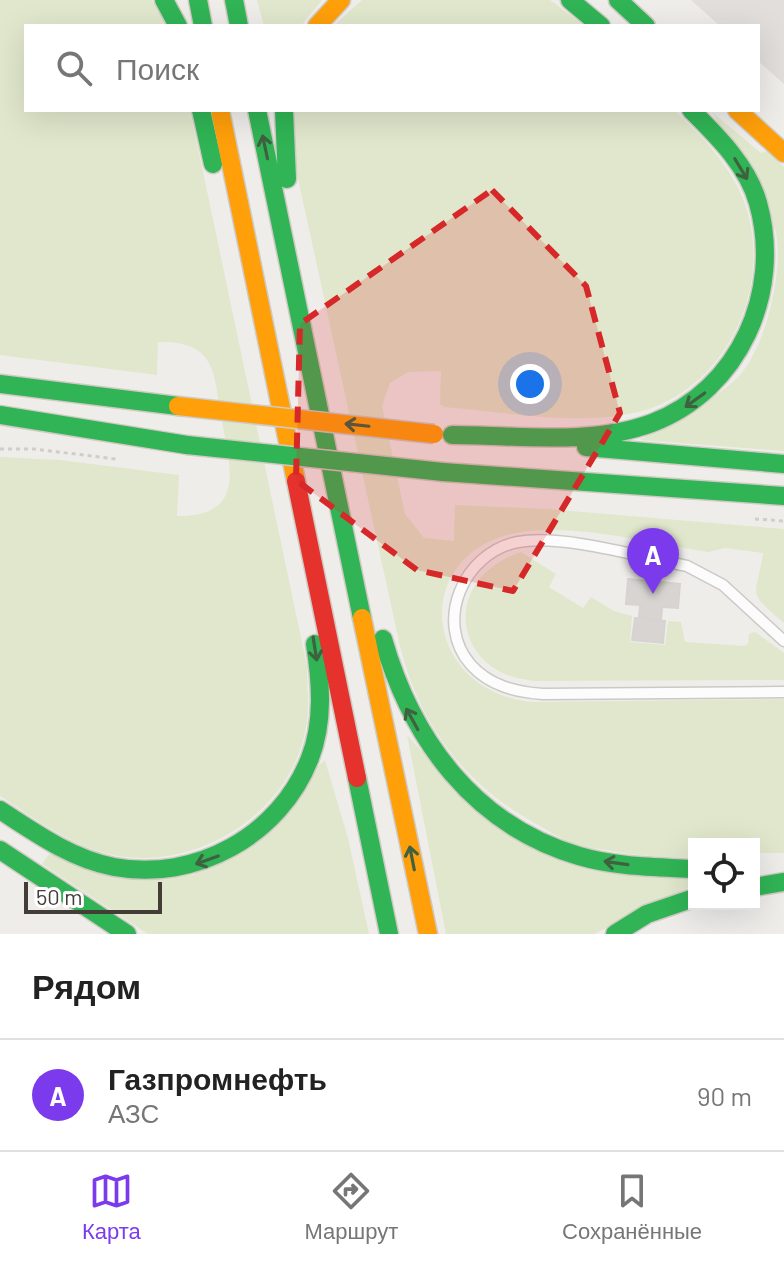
<!DOCTYPE html>
<html lang="ru">
<meta charset="utf-8">
<style>
:root{--surface:#fff;--page:#f2f2f2;--text:#222;--muted:#767676;--line:#e0e0e0;--accent:#7c3aed}
body{margin:0;font-family:Barlow,sans-serif;background:var(--page);color:var(--text)}
.controls{position:absolute;right:24px;bottom:24px;display:grid;overflow:hidden;border-radius:0px;box-shadow:0 8px 32px #0002}
.controls button{width:72px;height:72px;display:grid;place-items:center;padding:0;border:0;border-bottom:2px solid var(--line);background:var(--surface);color:var(--text);font:40px sans-serif}
.scale{position:absolute;left:24px;bottom:20px;width:138px;box-sizing:border-box;padding-left:8px;border:4px solid #443d37;border-top:0;font-size:22px;line-height:28px;white-space:nowrap;color:#443d37;-webkit-text-stroke:6px #fff;paint-order:stroke}
.you{position:absolute;left:530px;top:384px;width:28px;height:28px;margin:-20px;border:6px solid #fff;border-radius:50%;background:#1a73e8;box-shadow:0 0 0 12px #1a73e833}
.badge{display:grid;place-items:center;width:52px;height:52px;border-radius:50%;background:var(--accent);color:#fff;font-size:26px;font-weight:700}
.pin{position:absolute;translate:-50% -66px;filter:drop-shadow(0 2px 4px #0008)}
.pin::after{content:'';position:absolute;top:42px;width:28px;height:24px;background:inherit;clip-path:polygon(0 0,100% 0,50% 100%)}
.list{margin:0;padding:0;list-style:none}
h2{display:flex;justify-content:space-between;align-items:center;height:104px;margin:0;padding:0 32px;font-size:34px}
h2 small{font-size:26px;font-weight:400;color:var(--muted)}
.list li{display:grid;grid-template-columns:52px 1fr auto;gap:24px;align-items:center;box-sizing:border-box;height:112px;padding:0 32px;border-top:2px solid var(--line)}
.list b{display:block;font-size:30px;white-space:nowrap}
.list p{margin:0;font-size:26px;white-space:nowrap;color:var(--muted)}
.list em{font-size:26px;font-style:normal;color:var(--muted)}
.icon{flex:none;width:44px;height:44px;fill:none;stroke:currentColor;stroke-width:2;stroke-linecap:round;stroke-linejoin:round}
.map{position:relative;flex:none;width:784px;height:934px;overflow:hidden}
.search{position:absolute;background:var(--surface);box-shadow:0 8px 32px #0002;left:24px;right:24px;top:24px;height:88px;display:flex;align-items:center;gap:20px;box-sizing:border-box;padding:0 28px;border-radius:0px;color:var(--muted);font-size:30px}
.sheet{height:216px;background:var(--surface)}
nav{display:flex;justify-content:space-around;align-items:center;box-sizing:border-box;height:112px;border-top:2px solid var(--line);background:var(--surface);font-size:22px;color:var(--muted)}
nav a{display:grid;justify-items:center;gap:4px}
nav .on{color:var(--accent)}
.map>svg:first-child{display:block}
.industrial{fill:#e2dedb}
.green{fill:#e1e7cc}
.building{fill:#d7d4d1;stroke:#d7d3d0;stroke-width:2}
.lines{fill:none;stroke-linecap:round;stroke-linejoin:round}
.lane-casing{stroke:#cbc9c6;stroke-width:13}
.fast-casing{stroke:#cfcac3;stroke-width:21}
.slow-casing{stroke:#cfcac3;stroke-width:21}
.jam-casing{stroke:#cfcac3;stroke-width:21}
.path{stroke:#d0cdcb;stroke-width:3;stroke-dasharray:4 4;stroke-linecap:butt}
.lane{stroke:#fdfcfc;stroke-width:10}
.fast{stroke:#30b455;stroke-width:18}
.slow{stroke:#ff9f0a;stroke-width:18}
.jam{stroke:#e5322d;stroke-width:18}
.fast-bridge-casing{stroke:#cfcac3;stroke-width:21;stroke-linecap:butt}
.slow-bridge-casing{stroke:#cfcac3;stroke-width:21;stroke-linecap:butt}
.fast-bridge{stroke:#30b455;stroke-width:18}
.slow-bridge{stroke:#ff9f0a;stroke-width:18}
.oneway{stroke:#3e6140}
.marked{fill:#d62828;fill-opacity:0.2;stroke:#d62828;stroke-width:6;stroke-dasharray:16 10;stroke-linejoin:round}
</style>
<div class="map">
<svg width="784" height="934" viewBox="0 0 784 934">
<rect width="100%" height="100%" fill="#efedea"/>
<path class="industrial" d="M691,0H784V84L758,61V26H720Z"/>
<path class="green" d="M0,0H152L167,26H26V110H190L307,666C307,686 310,708 306,727C292,813 197,872 113,855C72,847 34,818 0,796V457L60,460L179,475L177,516C249,517 229,463 221,416C217,397 217,371 204,356C193,343 174,342 158,342L157,375L0,355Z
M257,0H322L301,26H264Z
M362,0H550L585,26H333Z
M295,110H674C703,136 734,170 746,207C771,283 732,375 657,406C597,430 508,412 444,407L440,404L441,371L408,372L390,383L382,406L405,514L424,538L454,541L455,505L547,509L784,529V623C744,589 757,598 763,553L725,548L708,552C648,543 566,520 507,535C409,562 425,693 534,702L784,699V853H754V844H694V858C652,857 607,854 566,840C555,836 544,828 533,822C464,784 419,723 400,646L295,165Z
M712,112L761,153L766,151L784,167V451L640,440C670,421 708,404 734,381C765,354 784,271 776,232C761,191 733,151 712,112Z
M521,552L556,574L549,587L583,608L591,597L614,611L632,616L630,642L665,645L668,621L681,622L685,642L744,646L748,644L749,634L755,632L784,653V680L535,681C453,675 438,580 521,552Z
M407,735L480,815L694,877V885L594,934H446Z
M325,760L348,838L369,934H148L42,864L49,854L193,875Z"/>
<path class="building" d="M628,579L680,584L678,608L662,607L661,620L639,617L640,605L626,604Z
M635,618L665,621L663,643L632,640Z"/>
<g class="lines">
<g class="lane-casing">
<path id="lane" d="M784,641L723,585L687,566C641,557 563,534 518,542C464,552 433,622 471,665C490,686 516,692 543,694L784,692"/>
</g>
<g class="fast-casing">
<path id="fast" d="M164,0L178,26
M198,0L203,26
M234,0L239,26
M570,0L601,26
M618,0L646,26
M201,110L213,164
M257,110L362,618
M284,110L287,179
M0,384L178,406
M0,415L187,445
M452,435C517,435 590,446 652,423C739,390 783,292 758,203C748,166 717,136 691,110
M586,447L784,464
M443,472L784,496
M383,639C412,740 474,825 579,856C616,867 656,867 694,869
M357,778L389,934
M0,810C35,833 72,859 114,867C195,882 280,836 310,758C324,722 321,682 315,644
M0,850L127,934
M754,887L784,882
M615,934L647,914L694,898"/>
</g>
<g class="slow-casing">
<path id="slow" d="M317,26L341,0
M220,110L296,481
M737,110L784,153
M362,618L428,934"/>
</g>
<g class="jam-casing">
<path id="jam" d="M296,481L357,778"/>
</g>
<path class="path" d="M0,449H34L116,459
M755,519L784,521"/>
<use href="#lane" class="lane"/>
<use href="#fast" class="fast"/>
<use href="#slow" class="slow"/>
<use href="#jam" class="jam"/>
<g class="fast-bridge-casing">
<path id="fast-bridge" d="M187,445L443,472"/>
</g>
<g class="slow-bridge-casing">
<path id="slow-bridge" d="M178,406L434,434"/>
</g>
<use href="#fast-bridge" class="fast-bridge"/>
<use href="#slow-bridge" class="slow-bridge"/>
</g>
<defs><path id="oneway-shaft" d="M-6 0H5M1.5-3L5.5 0L1.5 3" fill="none" stroke-width="1.6" stroke-linecap="round" stroke-linejoin="round" transform="scale(2)"/></defs>
<g class="oneway">
<use href="#oneway-shaft" transform="translate(265 147) rotate(-102)"/>
<use href="#oneway-shaft" transform="translate(741 169) rotate(59)"/>
<use href="#oneway-shaft" transform="translate(695 400) rotate(144)"/>
<use href="#oneway-shaft" transform="translate(357 425) rotate(-174)"/>
<use href="#oneway-shaft" transform="translate(315 649) rotate(81)"/>
<use href="#oneway-shaft" transform="translate(412 719) rotate(-119)"/>
<use href="#oneway-shaft" transform="translate(412 858) rotate(-101)"/>
<use href="#oneway-shaft" transform="translate(207 860) rotate(160)"/>
<use href="#oneway-shaft" transform="translate(616 863) rotate(-172)"/>
</g>
<path class="marked" d="M492,190L586,286L620,413L513,591L417,570L296,480L300,324Z"/>
</svg>
<div class="controls">
<button><svg class="icon" aria-label="locate" viewBox="0 0 24 24"><circle cx="12" cy="12" r="6"/><path d="M12 2v4M12 18v4M2 12h4M18 12h4"/></svg></button>
</div>
<div class="scale">50 m</div>
<div class="you"></div>
<div class="pin badge" style="left:653px;top:594px">A</div>
<div class="search"><svg class="icon" aria-label="search" viewBox="0 0 24 24"><circle cx="10" cy="10" r="6"/><path d="M15 15l6 6"/></svg>Поиск</div>
</div>
<section class="sheet">
<h2>Рядом<small></small></h2>
<ul class="list">
<li><span class="badge">A</span><div><b>Газпромнефть</b><p>АЗС</p></div><em>90 m</em></li>
</ul>
</section>
<nav>
<a class="on"><svg class="icon" aria-label="map" viewBox="0 0 24 24"><path d="M3 6l6-2 6 2 6-2v14l-6 2-6-2-6 2zM9 4v14M15 6v14"/></svg>Карта</a>
<a><svg class="icon" aria-label="directions" viewBox="0 0 24 24"><path d="M12 3l9 9-9 9-9-9zM9 14v-3h6M13 9l2 2-2 2"/></svg>Маршрут</a>
<a><svg class="icon" aria-label="saved" viewBox="0 0 24 24"><path d="M7 4h10v16l-5-4-5 4z"/></svg>Сохранённые</a>
</nav>
